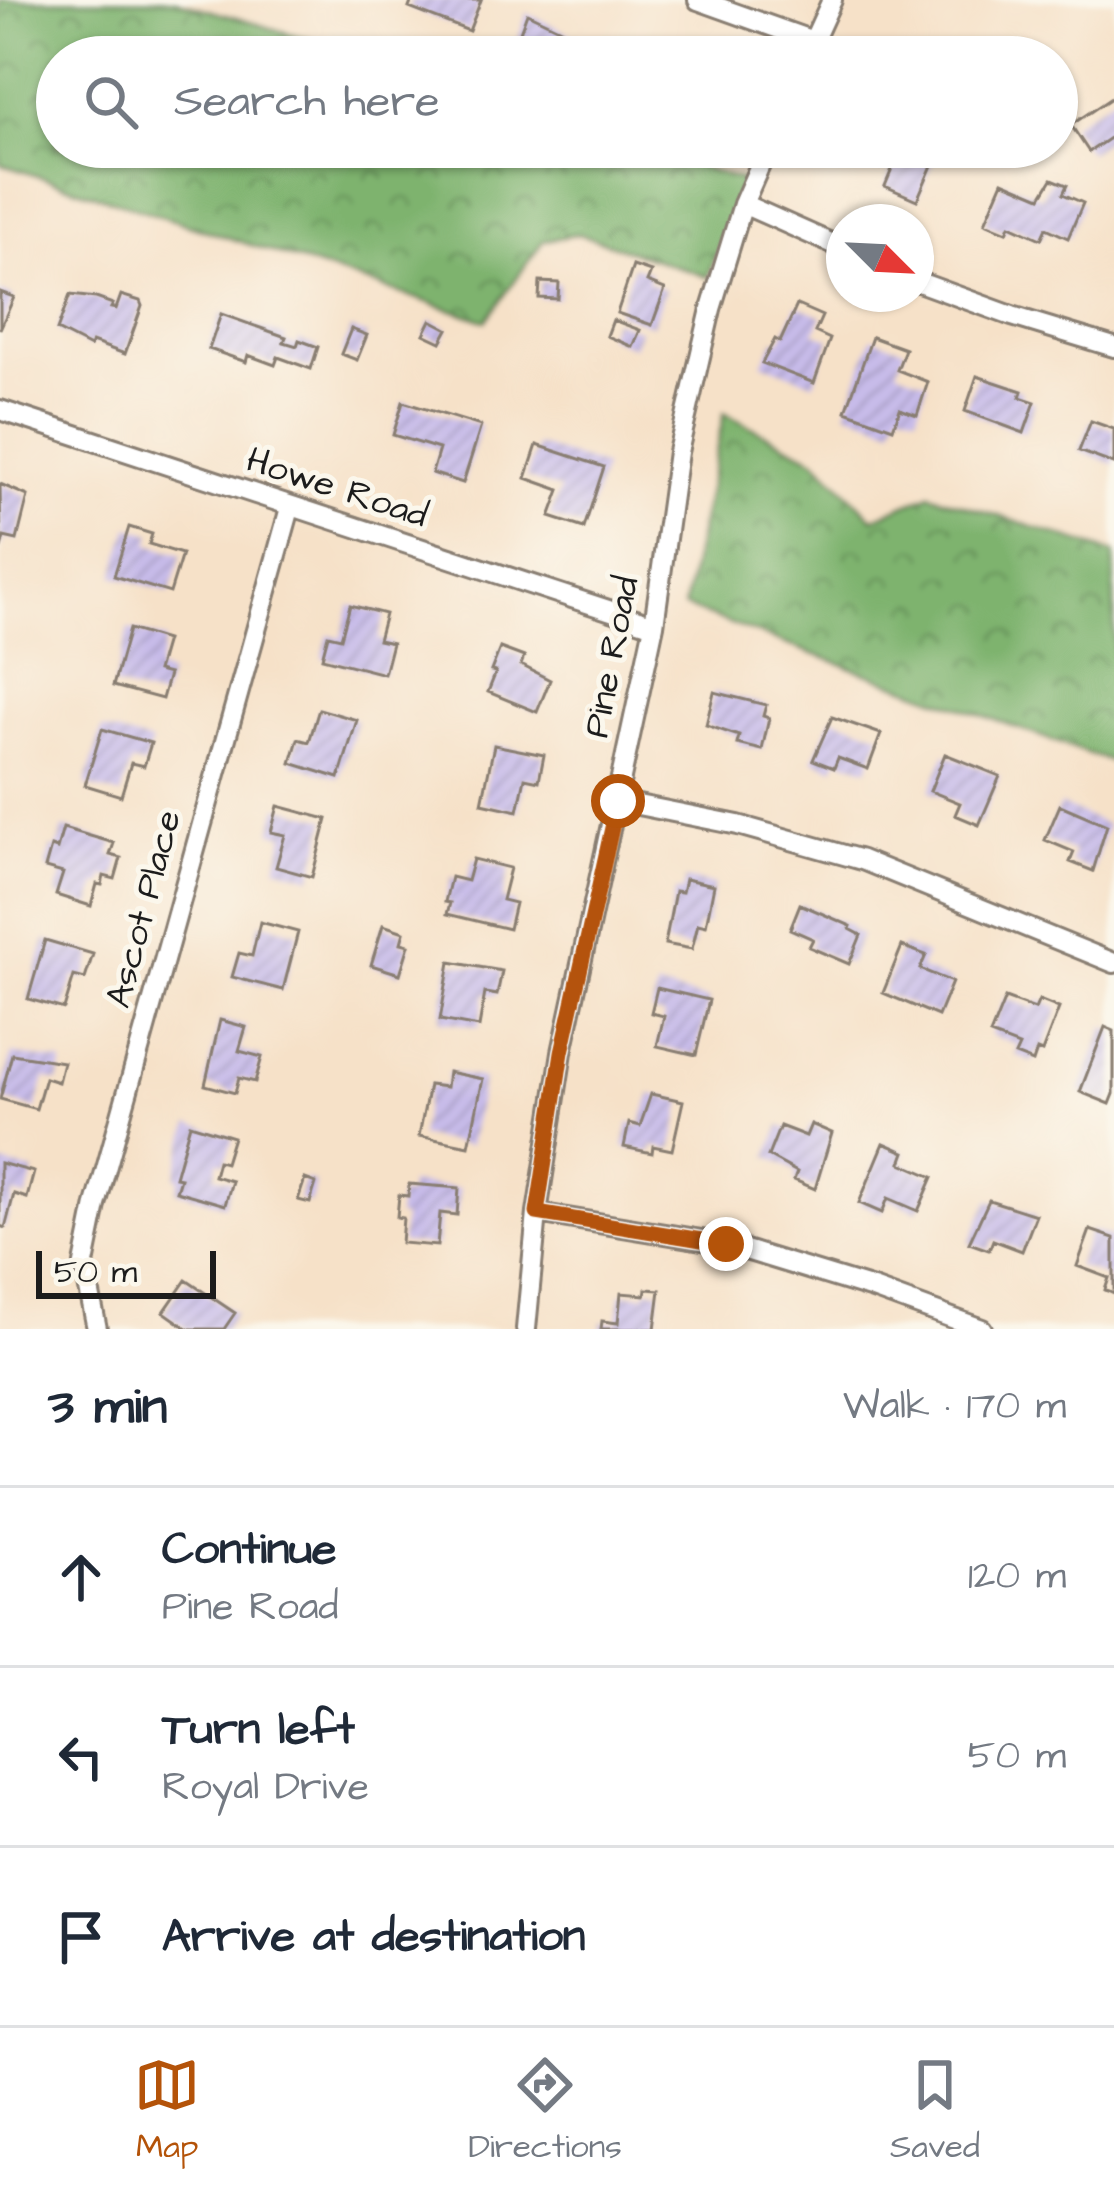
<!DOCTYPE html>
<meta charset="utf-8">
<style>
:root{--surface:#fff;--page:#f2f2f3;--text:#1f2937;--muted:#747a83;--line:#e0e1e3;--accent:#b45309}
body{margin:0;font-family:"Architects Daughter",sans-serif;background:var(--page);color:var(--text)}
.compass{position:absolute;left:826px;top:204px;width:108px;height:108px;border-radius:50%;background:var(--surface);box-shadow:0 3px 9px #0004;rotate:114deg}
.scale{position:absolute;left:36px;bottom:30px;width:180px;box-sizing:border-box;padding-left:12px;border:6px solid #1c1c1c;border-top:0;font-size:33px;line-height:42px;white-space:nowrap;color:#1c1c1c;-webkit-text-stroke:9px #fbf7ec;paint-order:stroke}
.stop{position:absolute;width:36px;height:36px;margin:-27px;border:9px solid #b45309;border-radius:50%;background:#fff}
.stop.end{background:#b45309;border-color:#fff;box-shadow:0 3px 12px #0008}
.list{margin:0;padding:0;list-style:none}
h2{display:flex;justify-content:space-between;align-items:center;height:156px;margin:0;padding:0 48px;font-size:51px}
h2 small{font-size:39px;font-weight:400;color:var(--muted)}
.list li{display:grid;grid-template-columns:78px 1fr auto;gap:36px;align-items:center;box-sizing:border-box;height:180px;padding:0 48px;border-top:3px solid var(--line)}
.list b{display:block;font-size:45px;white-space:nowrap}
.list p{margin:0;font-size:39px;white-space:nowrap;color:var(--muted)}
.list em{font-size:39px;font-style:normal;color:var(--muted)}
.icon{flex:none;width:66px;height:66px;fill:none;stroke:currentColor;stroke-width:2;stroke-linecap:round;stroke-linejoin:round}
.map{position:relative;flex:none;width:1114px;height:1329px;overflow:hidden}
.search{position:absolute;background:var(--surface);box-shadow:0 3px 9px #0004;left:36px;right:36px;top:36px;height:132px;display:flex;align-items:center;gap:30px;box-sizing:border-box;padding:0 42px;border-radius:66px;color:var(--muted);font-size:45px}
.sheet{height:696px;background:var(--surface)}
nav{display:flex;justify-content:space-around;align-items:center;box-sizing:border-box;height:168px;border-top:3px solid var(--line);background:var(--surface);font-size:33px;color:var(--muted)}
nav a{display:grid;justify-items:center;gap:6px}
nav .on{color:var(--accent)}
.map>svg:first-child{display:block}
.forest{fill:url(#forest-crowns);stroke:#4d6845;stroke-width:3}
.building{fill:url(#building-hatch)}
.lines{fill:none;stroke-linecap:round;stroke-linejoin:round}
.street-casing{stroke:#897e72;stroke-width:24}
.street{stroke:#fff;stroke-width:18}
.route{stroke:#b45309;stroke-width:15}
.labels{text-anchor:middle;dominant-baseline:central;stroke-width:10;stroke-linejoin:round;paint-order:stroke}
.street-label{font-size:36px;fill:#1c1c1c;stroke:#fbf7ec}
</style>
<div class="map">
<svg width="1114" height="1329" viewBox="0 0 1114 1329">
<defs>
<pattern id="forest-crowns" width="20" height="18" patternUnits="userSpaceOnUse" patternTransform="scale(3)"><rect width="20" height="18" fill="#7eb36e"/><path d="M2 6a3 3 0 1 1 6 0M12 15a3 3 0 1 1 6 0" fill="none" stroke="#66915a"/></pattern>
<pattern id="building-hatch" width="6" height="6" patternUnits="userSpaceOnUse" patternTransform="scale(3)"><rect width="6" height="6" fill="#c7bbe9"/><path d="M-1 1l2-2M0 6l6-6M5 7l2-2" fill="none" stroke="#aaa0c7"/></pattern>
</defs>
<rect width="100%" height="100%" fill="#fbf7ec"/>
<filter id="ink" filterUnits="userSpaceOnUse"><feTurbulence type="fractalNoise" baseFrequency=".00833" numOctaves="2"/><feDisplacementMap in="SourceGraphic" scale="24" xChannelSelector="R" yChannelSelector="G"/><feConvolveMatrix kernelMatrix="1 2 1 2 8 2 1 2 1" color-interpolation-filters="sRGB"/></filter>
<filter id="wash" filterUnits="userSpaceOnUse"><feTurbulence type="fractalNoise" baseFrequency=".004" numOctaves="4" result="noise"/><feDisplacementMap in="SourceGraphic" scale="48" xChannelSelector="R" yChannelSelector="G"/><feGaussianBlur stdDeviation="2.7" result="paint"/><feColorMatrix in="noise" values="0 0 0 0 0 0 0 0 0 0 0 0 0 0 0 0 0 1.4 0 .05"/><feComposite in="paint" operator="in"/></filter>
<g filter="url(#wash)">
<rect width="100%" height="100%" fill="#f6e1c8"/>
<path class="forest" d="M0,0H174L371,57H57V147H641L743,181L708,277L580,234L543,241L486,321L0,164Z
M724,413L815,459L873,518L930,494L1114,553V763L684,607Z"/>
<g id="blocks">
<path class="building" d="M412,0H481L469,31L409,8Z
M527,13L594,45L590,57L545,53L543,57L515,46Z
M1114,96V135L1089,152L1071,125Z
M862,147H940L917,200L885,186L895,162Z
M1052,179L1067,185L1063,194L1083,203L1068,238L1046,228L1041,239L1010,225L1007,232L985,223L1003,181L1041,197Z
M633,266L651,272L647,282L665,289L652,325L617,313Z
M540,282L559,283L558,299L539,298Z
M0,292L14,297L0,329Z
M70,295L96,298L113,304L111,308L116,309L121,295L140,301L142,306L125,354L92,342L90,347L57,330Z
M797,305L822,316L815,332L830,339L814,383L762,363L775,339L780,342Z
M221,314L286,337L284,342L297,346L299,340L318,347L311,369L278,357L275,365L248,355L246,362L209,349Z
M431,320L448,329L441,342L424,334Z
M613,320L640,330L633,347L607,336Z
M351,329L367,335L357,360L341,354Z
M872,337L905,349L897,370L928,382L917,415L900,409L893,428L846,411Z
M977,376L1022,391L1020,397L1035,402L1024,433L965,411Z
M403,402L481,426L463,483L432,473L439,449L393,435Z
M1091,421L1114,429V464L1079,451Z
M537,445L604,467L584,528L550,517L560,490L526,478Z
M0,484L28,496L17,540L4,537L1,549Z
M129,527L152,534L149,544L182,554L170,593L114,576Z
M350,605L385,614L378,640L392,643L384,674L322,658L328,635L341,638Z
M129,629L166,640L157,671L169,674L162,699L113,686Z
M500,648L524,657L521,665L550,680L537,712L488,692L496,672L491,671Z
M714,692L766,705L763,716L769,718L762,750L737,744L739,736L706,725Z
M319,709L357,720L339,778L291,763L298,739L309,742Z
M832,717L881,734L868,769L838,758L834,768L813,760Z
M102,729L151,743L144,766L131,763L121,796L85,785Z
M494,745L544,755L539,781L525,778L518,811L482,803Z
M945,754L1000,776L979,825L955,815L960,803L930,791Z
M1060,805L1107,825L1093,871L1070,862L1074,852L1045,840Z
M278,806L327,819L312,877L276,867L285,835L271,832Z
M63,828L114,843L110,855L121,858L115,879L104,876L102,885L97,884L91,906L56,895L63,873L45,868L51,847L57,849Z
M473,859L510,868L502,900L515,903L509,929L447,914L450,903L445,902L451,877L467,881Z
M685,879L714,885L706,926L698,924L692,949L665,944L675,891L682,892Z
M800,904L851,926L850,929L861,935L849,964L809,947L813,939L790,929Z
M260,922L298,932L283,990L232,977L239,953L252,956Z
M383,925L404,932L401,943L409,945L400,974L371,965Z
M45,940L93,954L85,979L74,976L64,1009L28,999Z
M902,946L926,955L920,969L952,982L938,1016L883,993Z
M450,962L502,971L497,995L485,993L479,1027L440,1020Z
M657,988L709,1000L696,1055L657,1046L664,1016L651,1013Z
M1005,998L1035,1009L1039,1000L1059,1008L1042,1052L1037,1050L1033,1062L1015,1055L1019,1046L990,1035Z
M220,1020L246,1027L239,1051L262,1057L255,1082L239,1078L235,1093L205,1085Z
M1105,1027L1114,1031V1094L1110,1104L1080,1092Z
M12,1054L63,1062L58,1082L45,1078L36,1109L0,1099Z
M448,1072L483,1079L469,1146L419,1136L429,1085L446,1087Z
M651,1094L683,1101L672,1150L653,1146L652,1153L624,1147L629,1123L640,1126Z
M190,1124L233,1137L225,1163L218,1161L214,1176L232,1181L225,1205L176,1191L180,1178L175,1177Z
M811,1124L832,1133L815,1189L794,1180L797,1172L768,1156L780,1126L806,1136Z
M884,1143L905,1152L901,1163L933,1177L918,1211L888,1198L882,1213L859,1203Z
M0,1163L34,1172L27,1198L14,1194L5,1228L0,1226Z
M305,1179L316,1183L310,1203L298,1200Z
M409,1184L459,1188L457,1215L440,1213L437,1246L401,1243L403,1218L397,1217L399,1195L408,1196Z
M989,1200L1036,1215L1022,1251L993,1240L989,1250L969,1243Z
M1090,1230L1114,1238V1294L1105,1290L1109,1278L1077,1266Z
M186,1280L235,1313L224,1329H188L164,1312Z
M646,1289L660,1290L655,1329H601L602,1321L618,1323L621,1293L645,1295Z"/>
</g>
</g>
<g filter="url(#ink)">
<use href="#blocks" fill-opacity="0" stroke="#897e72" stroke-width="3"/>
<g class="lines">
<g class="street-casing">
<path id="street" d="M698,0L813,41
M806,57L832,0
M743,204L844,249
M916,281L1012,316L1114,347
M0,410L654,625
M618,801L738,825L862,860L1114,963
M537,1213L726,1244L873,1289L982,1329
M97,1329L84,1264L96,1205L290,508
M526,1329L537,1213L562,1052L654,625L678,452L711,309L743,204L768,147"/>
</g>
<use href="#street" class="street"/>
</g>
</g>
<g class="lines" filter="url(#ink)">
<path class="route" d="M618,801L562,1052L537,1213L726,1244"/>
</g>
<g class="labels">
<g class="street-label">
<text transform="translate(337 488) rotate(18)">Howe Road</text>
<text transform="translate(612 657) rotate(-79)">Pine Road</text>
<text transform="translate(144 909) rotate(-75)">Ascot Place</text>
</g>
</g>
</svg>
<svg class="compass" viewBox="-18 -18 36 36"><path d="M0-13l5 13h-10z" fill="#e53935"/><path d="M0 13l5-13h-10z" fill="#747a83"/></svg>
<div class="scale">50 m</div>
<div class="stop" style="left:618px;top:801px"></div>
<div class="stop end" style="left:726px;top:1244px"></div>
<div class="search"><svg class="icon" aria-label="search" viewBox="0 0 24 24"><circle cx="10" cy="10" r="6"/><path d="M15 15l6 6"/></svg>Search here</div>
</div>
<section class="sheet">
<h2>3 min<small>Walk · 170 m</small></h2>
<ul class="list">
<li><svg class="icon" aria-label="ahead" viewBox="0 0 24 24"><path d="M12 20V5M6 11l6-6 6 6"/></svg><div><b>Continue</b><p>Pine Road</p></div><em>120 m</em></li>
<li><svg class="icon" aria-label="left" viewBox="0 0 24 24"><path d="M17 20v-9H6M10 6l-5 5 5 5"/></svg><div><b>Turn left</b><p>Royal Drive</p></div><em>50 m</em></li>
<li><svg class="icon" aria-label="arrive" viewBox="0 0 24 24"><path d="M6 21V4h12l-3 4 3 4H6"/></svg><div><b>Arrive at destination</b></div></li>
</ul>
</section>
<nav>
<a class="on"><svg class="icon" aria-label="map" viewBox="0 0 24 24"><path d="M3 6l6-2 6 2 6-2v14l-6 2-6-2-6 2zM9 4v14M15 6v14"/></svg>Map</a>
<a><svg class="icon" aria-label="directions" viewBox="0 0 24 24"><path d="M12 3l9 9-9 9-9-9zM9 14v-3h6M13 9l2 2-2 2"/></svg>Directions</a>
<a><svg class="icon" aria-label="saved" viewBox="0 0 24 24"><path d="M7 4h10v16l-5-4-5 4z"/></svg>Saved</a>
</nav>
